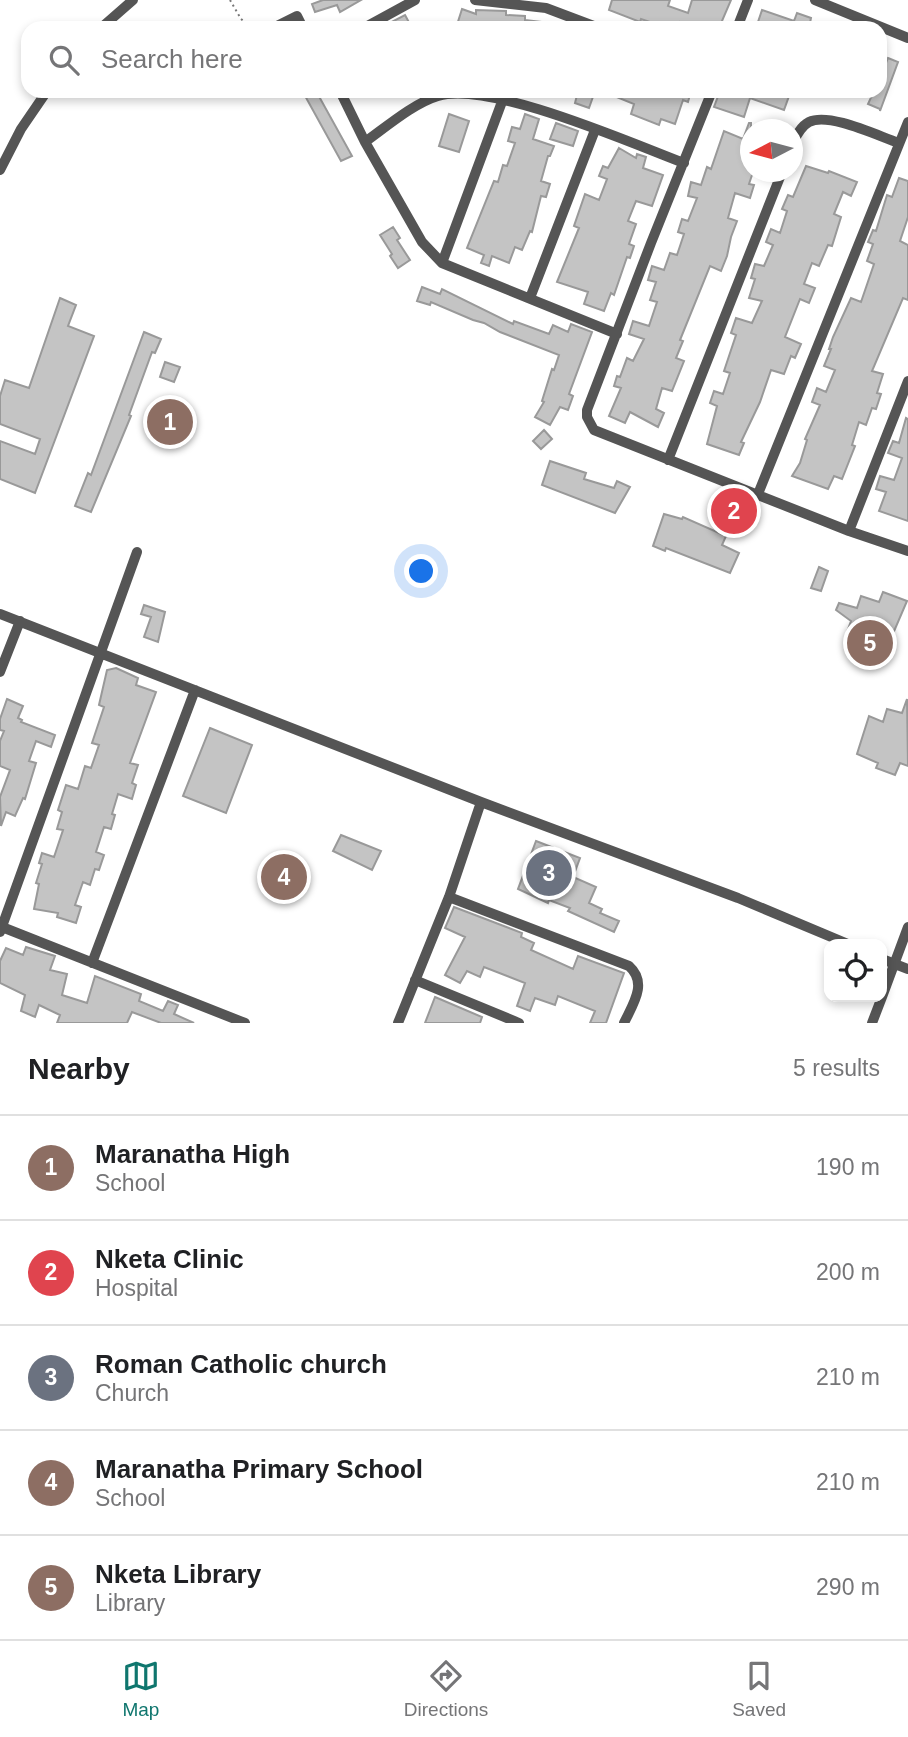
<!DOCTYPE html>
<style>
:root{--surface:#fff;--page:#f2f2f2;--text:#202124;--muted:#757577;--line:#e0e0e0;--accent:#0f766e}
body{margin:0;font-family:Helvetica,sans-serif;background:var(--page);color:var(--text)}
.controls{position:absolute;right:21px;bottom:21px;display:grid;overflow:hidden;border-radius:14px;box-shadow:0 4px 10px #0003}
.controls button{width:63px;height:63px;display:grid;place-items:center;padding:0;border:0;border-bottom:2px solid var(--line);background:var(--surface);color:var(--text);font:35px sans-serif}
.compass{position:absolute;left:740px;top:119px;width:63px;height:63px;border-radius:50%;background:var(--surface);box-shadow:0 4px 10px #0003;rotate:264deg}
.you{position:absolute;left:422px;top:572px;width:24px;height:24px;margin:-18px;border:5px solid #fff;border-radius:50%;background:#1a73e8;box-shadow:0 0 0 10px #1a73e833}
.badge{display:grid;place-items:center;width:46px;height:46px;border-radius:50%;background:var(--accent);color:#fff;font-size:23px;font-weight:700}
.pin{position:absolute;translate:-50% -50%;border:4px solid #fff;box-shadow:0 2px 7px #0006}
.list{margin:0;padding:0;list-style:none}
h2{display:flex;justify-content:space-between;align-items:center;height:91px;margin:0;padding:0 28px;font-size:30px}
h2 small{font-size:23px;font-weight:400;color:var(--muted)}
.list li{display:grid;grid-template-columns:46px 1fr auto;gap:21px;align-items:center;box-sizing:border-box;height:105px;padding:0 28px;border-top:2px solid var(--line)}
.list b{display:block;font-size:26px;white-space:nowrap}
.list p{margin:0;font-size:23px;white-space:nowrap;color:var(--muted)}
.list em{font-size:23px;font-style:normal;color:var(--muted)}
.icon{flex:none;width:38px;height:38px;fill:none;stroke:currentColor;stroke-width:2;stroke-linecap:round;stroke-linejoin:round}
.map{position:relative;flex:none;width:908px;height:1023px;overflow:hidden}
.search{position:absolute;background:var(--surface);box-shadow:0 4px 10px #0003;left:21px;right:21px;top:21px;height:77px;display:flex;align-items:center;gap:18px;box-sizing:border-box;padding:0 24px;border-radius:21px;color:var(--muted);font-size:26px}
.sheet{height:616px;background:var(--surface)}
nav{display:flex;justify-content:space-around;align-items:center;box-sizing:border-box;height:98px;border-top:2px solid var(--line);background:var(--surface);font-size:19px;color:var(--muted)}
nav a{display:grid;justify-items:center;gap:4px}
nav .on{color:var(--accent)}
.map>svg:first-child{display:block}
.building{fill:#c4c4c4;stroke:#999;stroke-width:2}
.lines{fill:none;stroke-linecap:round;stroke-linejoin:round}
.path{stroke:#777;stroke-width:2;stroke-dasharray:2 3.5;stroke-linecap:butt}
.minor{stroke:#555;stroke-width:10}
</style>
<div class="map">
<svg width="908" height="1023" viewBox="0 0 908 1023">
<rect width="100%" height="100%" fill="#fff"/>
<path class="building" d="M323,0H361L340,12L337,5L315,12L312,4Z
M612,0H670L668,6L688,13L692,0H731L719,28H698L680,22L678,28H668L641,19L640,22L609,10Z
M462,9L476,14V10L506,11V15L525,16V20L541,22V28H456Z
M762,10L794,21L797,13L811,18L809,28H756Z
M405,15L412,28H380Z
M888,58L898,62L880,111V109L868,104L874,91H880V78Z
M311,91H316L352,156L341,161L304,94Z
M578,91H595L589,108L575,103Z
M602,91H691L688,102L683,100L675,124L661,119L659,125L631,114L634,104Z
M720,91H775L789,96L784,110L750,98L744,117L714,107Z
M449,114L469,121L459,152L439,146Z
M525,114L539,119L533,139L554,146L550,156H548L541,181L550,184L546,197L541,196L532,232L530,231L522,250L515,247L509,263L492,256L489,266L481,263L484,255L467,248L494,181L498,182L503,165L507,166L515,143L508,141L512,127L520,129Z
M556,123L578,131L573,146L550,139Z
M749,123H751V172H753L749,184L754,185L750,198L735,193L728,218L737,221L731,237L727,256L721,271L710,266L680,340L683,341L676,358L684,361L672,391L662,388L656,409L664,413L658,427L630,412L625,423L609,416L621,388L614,386L617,376L620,377L627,358L633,361L644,339L629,334L633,321L649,326L657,302L650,300L656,282L648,280L652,266L664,270L670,253L677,255L684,234L678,232L682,219L688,221L697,198L688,196L691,182L701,185L707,167L711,169L724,131L743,139Z
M619,148L636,158L637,154L646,157L643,168L663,175L652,206L636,201L628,221L636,224L629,244L634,246L630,258L627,257L614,295L611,293L604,311L584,304L588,292L557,282L579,228L574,226L585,194L599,200L607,179L599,176L603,166L608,168Z
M806,166L828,173L829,171L857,182L851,196L843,192L834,214L841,217L832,246L828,245L819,266L812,263L804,284L815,288L809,303L800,299L785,337L801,344L795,358L791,356L784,374L771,370L760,402L741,442L744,443L739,455L707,444L717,406L710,403L714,391L723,394L730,373L724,371L736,335L731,333L736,318L752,323L762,301L749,298L755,279L751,278L755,264L764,266L773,245L766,242L771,229L780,233L787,211L782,209L788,195L793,197Z
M899,178L908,181V217L900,241L908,245V300L903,298L872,371L883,374L877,393L881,394L876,409L872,408L866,425L859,422L852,445L855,446L842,479L834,476L828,489L792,476L800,463L807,440L805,439L820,405L812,402L817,388L826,392L835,370L824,366L831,349H829L833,337L851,298L861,302L874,264L867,261L873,244L868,242L873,230L876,231L887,195L892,197Z
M393,227L400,238L397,240L410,260L398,268L390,256L392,254L380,235Z
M422,287L440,294L442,289L513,324L514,321L549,334L553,325L568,332L571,324L592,332L569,394L573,396L568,410L560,407L550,425L535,417L544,402L542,401L552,369L554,370L559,355L500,332L484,323L473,320L431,302L430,305L417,301Z
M60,298L76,305L68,326L94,336L35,493L0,479V441L35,454L40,439L0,424V396L5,380L29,388Z
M144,332L161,339L155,353L152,352L129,415L131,416L91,512L75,506L88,473L91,475Z
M165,362L180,367L174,382L160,377Z
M906,418L908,419V521L879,511L886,492L876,489L880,476L894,480L902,458L888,453L893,441L899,443Z
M544,430L552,439L541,449L533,441Z
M550,461L586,473L584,479L614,488L617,481L630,487L615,513L542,485Z
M664,514L682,519L683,517L726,536L722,545L739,553L730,573L666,548L665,551L653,546Z
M819,567L828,571L821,591L811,588Z
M883,592L907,601L883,657L862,649L866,639L847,632L851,621L836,610L839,603L857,608L861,596L879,602Z
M144,605L165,612L158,642L144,637L151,617L141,614Z
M116,668L138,678L136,685L156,692L130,763L138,765L132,783L136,785L132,799L118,794L112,814L115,815L111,829L104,827L96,852L104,855L99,870L95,869L90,885L83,882L75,905L81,907L76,923L57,917L58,913L34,909L39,884L36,883L42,864L39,863L42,853L54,857L63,830L57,829L62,812L58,810L66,785L78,789L85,766L91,768L99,745L92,743L104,707L99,705L107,670Z
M7,699L23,706L18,718L22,720L21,722L55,735L51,747L36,741L29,761L36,763L25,799L23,798L15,816L6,812L1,826L0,797L10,770L0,766V741L4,731L0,730V719Z
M907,699L908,766L900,763L895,775L876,768L878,763L857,754L869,716L883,722L887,709L902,713Z
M210,728L252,745L226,813L183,796Z
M341,835L381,851L372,870L333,851Z
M536,841L580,858L573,877L596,887L589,903L602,909L600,913L619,921L614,932L568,911L570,908L549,900L548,903L518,889Z
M454,907L522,933L521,937L534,943L531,950L573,969L578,956L624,973L606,1023H590L595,1011L558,996L555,1005L535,998L530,1011L517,1006L525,983L484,967L480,977L467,971L460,983L445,975L465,937L445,928Z
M26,947L55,956L50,970L67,974L62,995L87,1003L95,976L141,994L139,1001L163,1011L168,1001L178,1005L174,1014L194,1023H161L132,1012L127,1023H57L60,1015L39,1005L35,1017L21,1011L25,995L0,983V961L6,948L23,955Z
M435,997L482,1017L480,1023H425Z"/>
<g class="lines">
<path class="path" d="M230,0L241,19L252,28"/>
<path class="minor" d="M475,0L546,8L599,28
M815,0L908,38
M101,28L133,0
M273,28L297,16L303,28
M364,28L415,0
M737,28L748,0
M340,91L365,142L422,242L442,263L617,334
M712,91L651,243L587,410V417L594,430L849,531L908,551
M365,142C386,127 414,103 438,96C488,80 631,143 684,163
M792,144C796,136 801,126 809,122C829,112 878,136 899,143
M0,170L21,129L47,91
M442,263L503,99
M530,298L595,130
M668,460L782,172
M758,494L908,122
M849,531L908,381
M0,614L481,802L738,898L848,944
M0,672L20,621
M449,897L629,966C648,983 633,1004 624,1023
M2,927L245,1023
M0,932L137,552
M882,959L908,969
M92,963L195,690
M415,980L519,1023
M882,997L908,927
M398,1023L449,897L481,802
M872,1023L882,997"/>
</g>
</svg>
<div class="controls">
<button><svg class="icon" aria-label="locate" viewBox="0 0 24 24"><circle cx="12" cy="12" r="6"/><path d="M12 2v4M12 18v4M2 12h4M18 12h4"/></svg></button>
</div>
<svg class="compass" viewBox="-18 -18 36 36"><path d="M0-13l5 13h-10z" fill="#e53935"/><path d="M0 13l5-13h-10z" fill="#757577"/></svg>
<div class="you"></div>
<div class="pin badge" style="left:170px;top:422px;background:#8d6e63">1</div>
<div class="pin badge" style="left:734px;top:511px;background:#e0444e">2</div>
<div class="pin badge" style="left:549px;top:873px;background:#6b7280">3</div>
<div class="pin badge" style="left:284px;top:877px;background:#8d6e63">4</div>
<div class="pin badge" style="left:870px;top:643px;background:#8d6e63">5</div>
<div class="search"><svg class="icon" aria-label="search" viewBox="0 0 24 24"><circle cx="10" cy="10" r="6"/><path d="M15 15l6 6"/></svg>Search here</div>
</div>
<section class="sheet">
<h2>Nearby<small>5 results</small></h2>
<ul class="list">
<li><span class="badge" style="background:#8d6e63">1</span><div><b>Maranatha High</b><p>School</p></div><em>190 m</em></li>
<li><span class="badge" style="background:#e0444e">2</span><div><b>Nketa Clinic</b><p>Hospital</p></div><em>200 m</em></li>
<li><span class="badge" style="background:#6b7280">3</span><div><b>Roman Catholic church</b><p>Church</p></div><em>210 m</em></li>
<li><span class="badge" style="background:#8d6e63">4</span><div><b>Maranatha Primary School</b><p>School</p></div><em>210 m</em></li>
<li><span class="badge" style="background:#8d6e63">5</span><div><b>Nketa Library</b><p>Library</p></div><em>290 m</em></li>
</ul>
</section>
<nav>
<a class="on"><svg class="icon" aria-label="map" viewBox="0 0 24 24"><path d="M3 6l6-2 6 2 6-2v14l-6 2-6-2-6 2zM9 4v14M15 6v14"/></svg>Map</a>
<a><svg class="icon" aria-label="directions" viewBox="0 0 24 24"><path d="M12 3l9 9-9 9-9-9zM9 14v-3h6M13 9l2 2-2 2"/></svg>Directions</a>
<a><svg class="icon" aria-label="saved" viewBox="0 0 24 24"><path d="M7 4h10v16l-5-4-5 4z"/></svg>Saved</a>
</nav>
